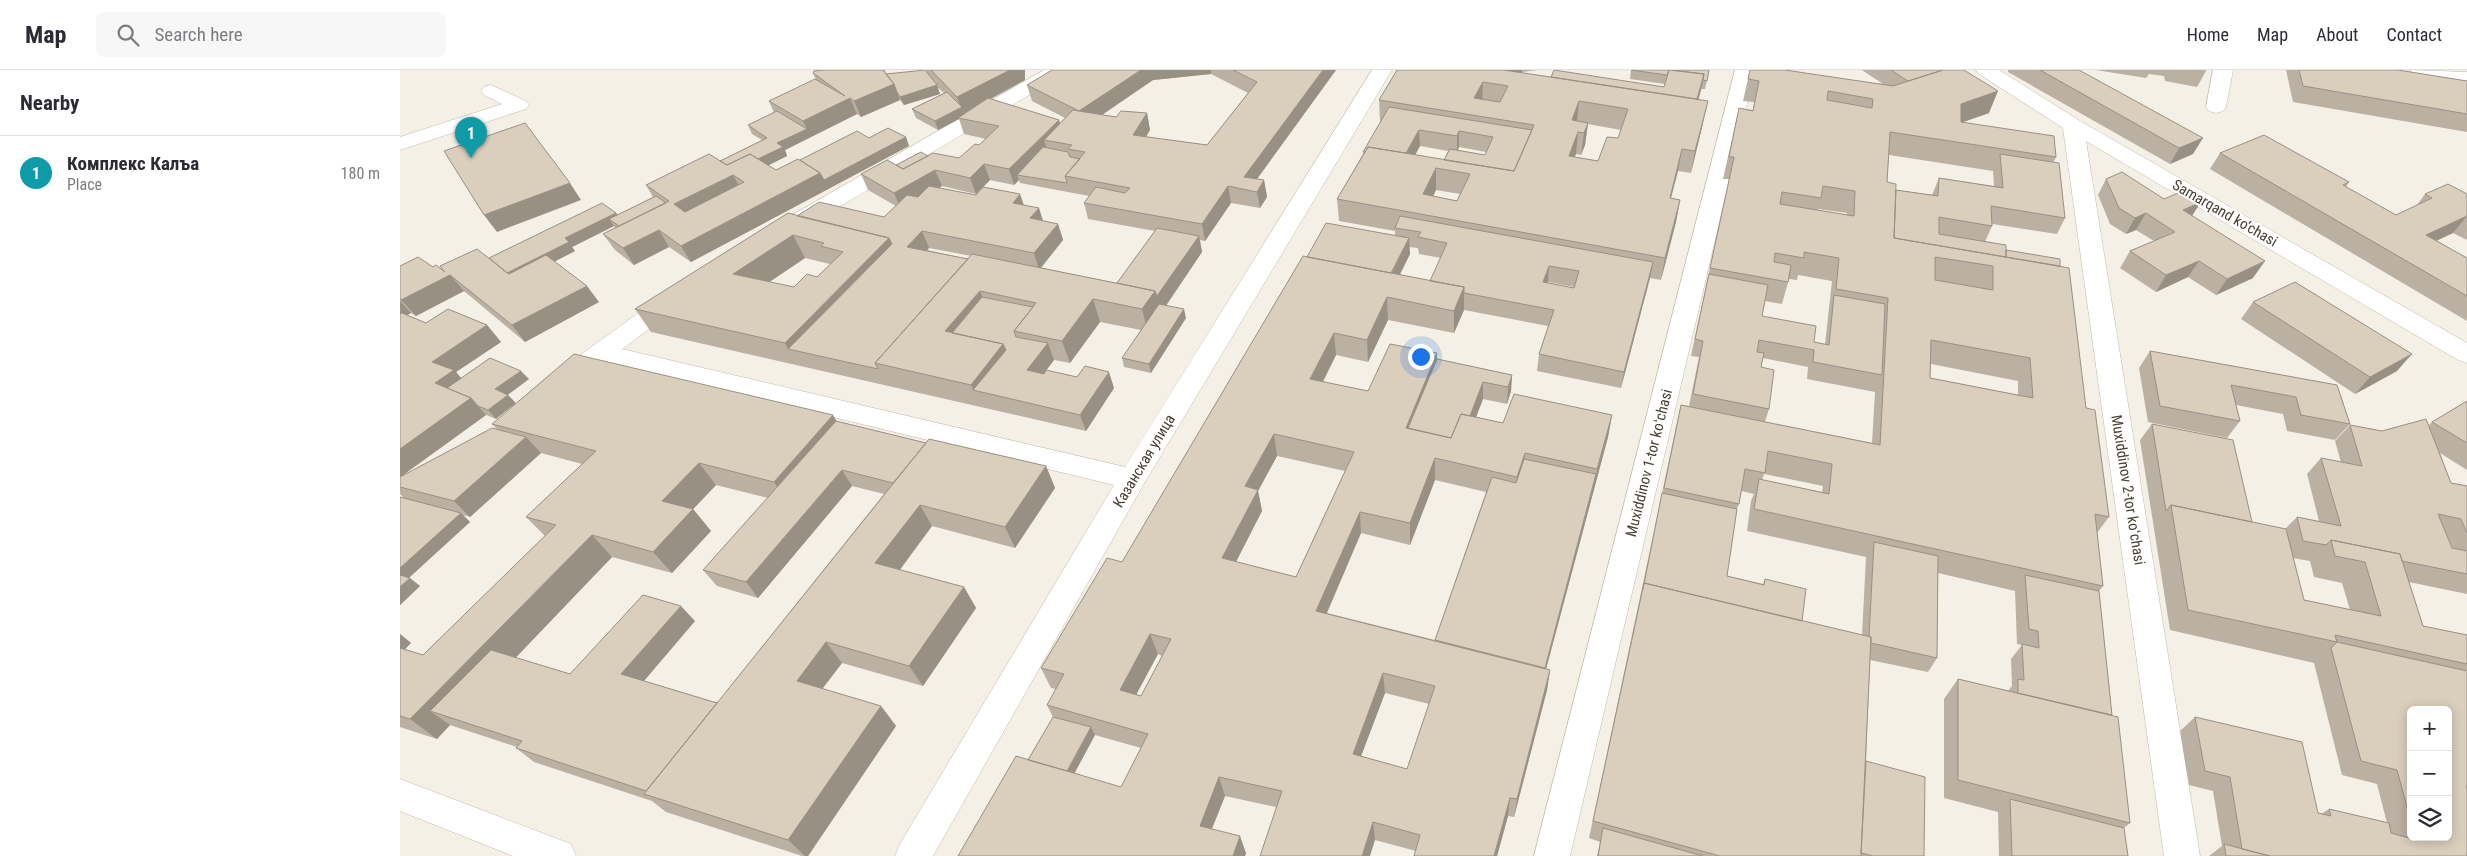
<!DOCTYPE html>
<meta charset="utf-8">
<style>
:root{--surface:#fff;--page:#f7f7f7;--text:#2b2b33;--muted:#7c7c81;--line:#e1e1e2;--accent:#ff3211}
body{margin:0;font-family:"Roboto Condensed",sans-serif;background:var(--page);color:var(--text)}
.controls{position:absolute;right:15px;bottom:15px;display:grid;overflow:hidden;border-radius:8px;box-shadow:0 2px 12px #0003}
.controls button{width:45px;height:45px;display:grid;place-items:center;padding:0;border:0;border-bottom:1px solid var(--line);background:var(--surface);color:var(--text);font:25px sans-serif}
.you{position:absolute;left:1020px;top:286px;width:18px;height:18px;margin:-12px;border:4px solid #fff;border-radius:50%;background:#1a73e8;box-shadow:0 0 0 8px #1a73e833}
.badge{display:grid;place-items:center;width:32px;height:32px;border-radius:50%;background:var(--accent);color:#fff;font-size:16px;font-weight:700}
.pin{position:absolute;translate:-50% -41px;filter:drop-shadow(0 1px 2px #0008)}
.pin::after{content:'';position:absolute;top:26px;width:18px;height:15px;background:inherit;clip-path:polygon(0 0,100% 0,50% 100%)}
.list{margin:0;padding:0;list-style:none}
h2{display:flex;justify-content:space-between;align-items:center;height:65px;margin:0;padding:0 20px;font-size:21px}
h2 small{font-size:16px;font-weight:400;color:var(--muted)}
.list li{display:grid;grid-template-columns:32px 1fr auto;gap:15px;align-items:center;box-sizing:border-box;height:75px;padding:0 20px;border-top:1px solid var(--line)}
.list b{display:block;font-size:19px;white-space:nowrap}
.list p{margin:0;font-size:16px;white-space:nowrap;color:var(--muted)}
.list em{font-size:16px;font-style:normal;color:var(--muted)}
.icon{flex:none;width:28px;height:28px;fill:none;stroke:currentColor;stroke-width:2;stroke-linecap:round;stroke-linejoin:round}
.map{position:relative;flex:none;width:2067px;height:786px;overflow:hidden}
header{display:flex;align-items:center;gap:30px;box-sizing:border-box;height:70px;padding:0 25px;background:var(--surface);border-bottom:1px solid var(--line)}
header strong{font-size:24px}
nav{display:flex;gap:28px;margin-inline-start:auto;font-size:18px}
.search{width:350px;height:45px;background:var(--page);display:flex;align-items:center;gap:12px;box-sizing:border-box;padding:0 18px;border-radius:8px;color:var(--muted);font-size:19px}
main{display:flex}
aside{flex:1;background:var(--surface)}
.map>svg:first-child{display:block}
.lines{fill:none;stroke-linecap:round;stroke-linejoin:round}
.minor-casing{stroke:#c4baa9;stroke-width:1}
.minor{fill:#fff;fill-rule:evenodd}
.wall{fill:#bbb1a2;fill-rule:evenodd}
.shaded-wall{fill:#999084}
.building{fill:#dacebc;stroke:#999084;fill-rule:evenodd}
.labels{text-anchor:middle;dominant-baseline:central;stroke-width:4;stroke-linejoin:round;paint-order:stroke}
.street-label{font-size:15px;fill:#484034;stroke:#fff}
</style>
<header>
<strong>Map</strong>
<div class="search"><svg class="icon" aria-label="search" viewBox="0 0 24 24"><circle cx="10" cy="10" r="6"/><path d="M15 15l6 6"/></svg>Search here</div>
<nav><a>Home</a><a>Map</a><a>About</a><a>Contact</a></nav>
</header>
<main>
<aside>
<h2>Nearby<small></small></h2>
<ul class="list">
<li><span class="badge" style="background:#0f9aa8">1</span><div><b>Комплекс Калъа</b><p>Place</p></div><em>180 m</em></li>
</ul>
</aside>
<div class="map">
<svg width="2067" height="786" viewBox="0 0 2067 786">
<rect width="100%" height="100%" fill="#f5f0e5"/>
<g class="lines">
<g class="minor-casing">
<path id="minor" d="M644,0H668L665,4L403,158L395,160L387,158L384,153L387,148Z
M972,0H992L742,417L533,786H495L500,774L714,415L204,292C189,304 173,322 154,316L150,310L154,304L266,223L274,221L282,223L286,229L282,235L222,279L725,397Z
M1335,0H1355L1170,786H1134Z
M1576,0H1599L1680,51L2067,273V293L2058,290L1686,71L1800,786H1764L1663,58L1579,4Z
M1813,0H1833L1826,37L1823,41L1816,43L1809,41L1806,37Z
M2010,0L2067,2V14L2020,6L2013,4Z
M91,15L126,31L129,35L126,39L0,80V67L102,34L84,25L81,21L84,17Z
M0,709L171,774L176,786H113L0,741Z"/>
</g>
<use href="#minor" class="minor"/>
</g>
<path class="wall" d="M423,0H485L486,4L526,2V0H625V10L591,29L659,50L660,53L665,48L632,31L627,15L652,0H936L857,109L864,110L867,127L860,138L831,133L805,171L800,170L802,182L766,236L786,248L751,303L724,297L722,288L741,260L700,252L670,293L654,290L643,304L714,318L686,361L251,262L235,239L397,146L484,147L496,136L468,120L461,104L496,95L528,86L559,88L579,75L586,69L564,64L559,49L538,60L516,48L512,39L544,23L537,17L540,24L504,35L500,30L461,47L457,44L385,80L387,86L368,95L376,100L400,90L469,68L506,67L509,76L291,192L269,177L234,195L215,180L203,164L215,158L214,156L172,177L175,181L154,192L199,232L125,272L64,221L16,246L11,243L7,245L26,253L87,255L101,272L56,302L61,308L129,309L108,325L96,349L86,345L2,406L98,360L92,354L436,351L526,373L646,396L655,418L615,478L532,456L500,500L564,517L576,538L523,616L442,593L422,619L481,636L496,656L408,786H402L266,742L252,731L134,692L116,678L117,677L50,655L37,669L0,657V564L11,573L5,579L23,585L145,466L126,447L182,394L141,383L70,447L63,445L70,452L9,508L20,516L0,535V427L4,428L0,424V196L33,197L44,201L89,188L216,143L218,145L253,127L246,115L320,91L362,70L352,64L348,55L374,43L369,31L416,10L413,3ZM811,4L848,23L807,75L746,67L750,60L747,43L716,47L702,45L753,10ZM590,110L614,115L619,110L620,113L689,126L684,133L688,149L755,161L717,213L641,198L663,170L658,154L643,151L624,135L539,118L542,116L576,124ZM529,178L571,186L568,189L527,180ZM405,188L430,194V195L417,207L394,217L369,212ZM316,415L368,428L303,500L317,516L358,528L452,416L484,424L317,633L244,611L295,551L170,604L115,588L212,487L272,503L311,461L293,439Z
M997,0H1138L1122,2V3L1151,7L1264,17L1265,14L1230,9L1231,0H1309L1305,19H1301L1298,30L1303,53L1291,103L1278,101L1271,128L1280,130L1276,152L1261,210L1250,208L1221,318L1137,301L1139,284L1148,256L1064,240L1054,263L988,250L968,292L936,285L923,312L968,321L1037,283V289L1112,305L1111,321L1107,334L1083,329L1076,347L1103,353L1212,345L1208,367L1146,599L1150,600L1147,620L1114,747L1108,746L1097,786H1014L1016,781L975,770L876,737L825,726L812,759L846,783L845,786H558L628,690L653,647L647,635L656,619L651,618L641,598L722,492L907,187L995,165V161L939,151L937,129L963,84V82L981,52H980L979,30ZM1188,54L1221,60L1218,68L1198,91L1174,87L1176,84L1181,85L1185,75ZM1020,76L1048,81L1044,90L1015,85ZM1059,77L1086,82L1085,85L1058,80ZM1036,120L1060,124L1057,131L1033,126ZM1009,177L1018,178L1019,184L1041,188L1030,211L1000,205L1010,184ZM1148,212L1174,217V218L1147,213ZM877,386L945,401L896,507L836,492L862,441L858,421ZM1035,410L1086,422L1035,570L927,543L961,463L1010,475ZM758,584L762,586L741,626L736,624ZM985,623L1029,634L1007,699L961,686ZM695,665L741,678L721,717L674,704Z
M1350,0L1483,14L1462,0H1564L1589,43L1562,52L1656,87L1653,93L1665,148L1657,164L1592,154V156L1585,172L1606,180L1660,196L1686,338L1709,447L1697,463L1703,516L1699,521L1712,645L1730,753L1724,758L1728,786H1599L1598,742L1544,728V629L1558,609L1608,621L1612,616L1611,589L1622,575L1617,574L1615,521L1538,503L1537,588L1528,602L1470,590L1466,691L1524,786H1197L1200,772L1189,768L1276,357L1281,335L1289,336L1299,287L1291,286L1329,109H1323L1339,38L1353,40L1354,32L1343,31ZM1489,85L1593,101L1594,116L1539,108L1532,125L1496,120L1487,112ZM1418,139L1447,143V145L1418,140ZM1398,205L1432,211L1425,274L1414,272L1362,246L1365,231L1382,234L1389,209L1397,210ZM1363,288L1408,297L1407,309L1475,322L1472,373L1365,352L1369,339L1361,297ZM1531,294L1618,311V325L1530,308ZM1364,404L1423,416L1422,422L1362,410ZM1341,421L1354,424L1351,431L1347,461L1466,487L1462,565L1402,551L1365,509L1363,514L1327,506L1337,439L1339,434Z
M1608,0H1679L1793,84L1770,94L1608,2Z
M1696,0H1806V1L1797,17L1765,11L1764,6L1749,4L1746,8Z
M1886,0H1998L2067,11V62L1893,32Z
M1820,83L1949,112L1946,117L1996,145L2017,135L2025,124H2067V170L2053,163L2036,171L2067,188V251L1810,99Z
M1706,109L1792,146L1853,208L1816,225L1788,207L1756,222L1720,198L1730,181L1754,171L1736,160L1726,164L1710,154L1698,125Z
M1853,232L1997,301L1955,324L1841,249Z
M1750,281L1937,315L1950,354L1935,370L1887,361L1883,344L1836,335L1840,351L1827,368L1748,352L1739,298Z
M2067,331V400L2040,383L2051,413L2067,416V524L2009,512L2023,556L2067,565V786H1809L1822,776L1813,721L1789,715L1780,661L1795,647L1918,743L1921,744L1929,739L1987,753L1977,714L1942,705L1914,593L1770,560L1740,370L1752,354L1852,452L1885,459L1897,447L1919,451L1907,404L1921,388L1941,392L1935,371L1950,355L1982,361L2029,355L2032,352ZM1893,488L1910,491L1914,507L1942,513L1950,540L1904,530ZM2011,640L2048,767H2011Z"/>
<path class="shaded-wall" d="M610,0H625V10L564,43L565,46L558,48L559,49L538,60L535,51L561,38L557,27Z
M741,0H811V4L753,10L684,57L679,41Z
M923,0H936L849,120L844,107Z
M1056,0H1122L1121,5Z
M1304,4L1301,20L1293,51L1296,35Z
M1083,12L1082,34L1074,28Z
M494,14L500,30L461,47L454,31Z
M537,15L540,24L504,35L500,27Z
M1598,21L1589,43L1552,56L1561,34Z
M450,28L457,44L385,80L387,86L340,110L333,105L342,121L284,151L274,134L377,73L407,59L403,51Z
M1179,31L1177,53L1172,50Z
M1308,31L1303,53L1291,103L1295,81Z
M747,43L750,60L737,81L733,65Z
M659,50L664,66L644,70L648,82L617,105L619,110L614,115L609,99Z
M1188,53L1185,75L1181,85L1184,63Z
M1019,60L1020,76L1004,105L1003,89Z
M1059,61V77L1057,83V66Z
M1178,62L1176,84L1166,108L1169,86Z
M506,67L509,76L291,192L281,176L420,103Z
M1803,68L1793,84L1770,94L1779,78Z
M1282,79L1278,101L1265,150L1270,128Z
M584,94L590,110L576,124L570,108Z
M1036,98V120L1024,144L1023,124Z
M535,100L542,116L501,139L494,123Z
M864,110L867,127L860,138L857,122Z
M170,113L181,130L97,162L84,145Z
M828,116L831,133L805,171L802,154Z
M620,124L626,141L613,133Z
M1280,130L1276,152L1261,210L1265,188Z
M1801,132L1790,149L1783,140Z
M639,138L644,154L630,148Z
M216,143L222,151L209,149L214,156L172,177L175,181L112,213L105,204L165,168Z
M1746,143L1736,160L1726,164L1735,148Z
M2067,146L2053,163L2012,182L2026,165Z
M658,154L663,170L639,200L634,183Z
M259,160L269,177L234,195L223,178Z
M522,161L529,178L515,193L507,177Z
M393,165L405,188L347,227L333,204Z
M799,166L802,182L748,262L742,239L755,221Z
M489,168L499,190L388,279L385,273Z
M1009,168L1010,184L989,225V209Z
M1799,191L1788,207L1756,222L1766,205Z
M1865,191L1853,208L1816,225L1827,209Z
M1253,192L1250,208L1221,318L1224,302Z
M1149,196L1148,212L1142,229L1143,212Z
M50,205L64,221L16,246L1,230Z
M187,216L199,232L125,272L112,255Z
M1064,217V240L1054,263V241Z
M580,221L589,243L566,271L545,261Z
M987,227L988,250L968,292L967,270Z
M693,229L700,252L670,293L662,271Z
M0,231L11,243L0,249Z
M784,239L786,248L751,303L749,294Z
M87,255L101,272L56,302L69,317L56,326L35,313L32,292Z
M934,263L936,285L913,331L910,309Z
M648,273L654,290L634,317L627,300Z
M603,274L612,296L573,320L571,315Z
M1037,283V306L1013,365L1006,358Z
M2012,284L1997,301L1955,324L1970,307Z
M121,301L129,309L103,328L95,319Z
M709,302L714,318L686,361L680,345Z
M1112,305L1111,321L1107,334L1108,317Z
M1083,312V329L1068,368V351Z
M108,325L116,333L96,349L88,340Z
M71,328L86,345L0,407V379Z
M433,345L446,367L389,433L374,412Z
M1212,345L1208,367L1141,618L1143,603Z
M874,364L877,386L858,421L862,441L827,509L822,488L845,416Z
M126,367L141,383L70,447L54,431Z
M1125,383L1123,405L1115,429L1117,407Z
M1035,388V410L1010,475V453Z
M299,393L316,415L280,453L262,431Z
M646,396L655,418L615,478L605,457Z
M442,400L452,416L358,528L346,512Z
M520,435L532,456L489,514L475,493Z
M293,439L311,461L272,503L253,482Z
M960,442L961,463L919,561L916,541Z
M61,443L70,452L4,512L0,509V498Z
M192,465L212,487L56,650L30,641L50,655L37,669L10,649Z
M10,508L20,516L0,535V517Z
M564,517L576,538L523,616L509,596Z
M281,536L295,551L237,619L221,604Z
M0,564L11,573L0,584Z
M750,564L758,584L728,640L720,620Z
M426,572L442,593L413,631L397,611Z
M1150,600L1147,620L1114,747L1117,729Z
M983,603L985,623L955,702L953,684Z
M481,636L496,656L408,786H405L388,770Z
M691,657L695,665L667,717L663,710Z
M819,707L825,726L806,773L800,756Z
M1110,728L1108,746L1097,786H1094Z
M973,752L975,770L970,786H962Z
M840,766L846,783L845,786H833Z"/>
<path class="building" d="M423,0H483L494,14L454,31L450,28L403,51L369,31L415,9L445,26L413,3L414,1Z
M525,0L537,15L500,27L497,22L494,14L486,4Z
M531,0H610L557,27Z
M652,0H741L679,41L627,15Z
M833,0H923L844,107L864,110L857,122L828,116L802,154L684,133L696,117L725,123L730,118L665,106L685,82L668,79L672,75L644,70L673,40L716,47L721,41L747,43L733,65L807,75L857,12Z
M997,0H1104L1308,31L1295,81L1282,79L1270,128L1280,130L1265,188L937,129L968,77L1114,101L1134,55L979,30ZM1083,12L1108,16L1100,32L1074,28ZM1179,31L1228,39L1218,68L1207,67L1198,91L1169,86L1178,62L1184,63L1188,53L1172,50ZM1036,98L1070,104L1057,131L1023,124Z
M1154,0L1264,17L1269,0L1304,4L1297,29L1151,7Z
M1231,0H1269L1267,5Z
M1273,0H1309L1307,11L1303,10L1304,4Z
M1350,0H1385L1493,16L1543,0H1564L1598,21L1561,34V52L1654,66L1656,87L1490,62L1487,112L1496,114L1494,168L1669,198L1686,338L1695,340L1709,447L1695,444L1703,516L1354,439L1359,409L1429,424L1432,394L1368,381L1365,403L1345,399L1339,434L1264,418L1281,335L1480,375L1488,228L1436,219L1439,188L1404,182V188L1375,183L1374,192L1391,195L1388,212L1310,198L1334,87H1329L1339,38L1353,41L1359,11L1348,9ZM1428,21L1473,29L1472,38L1427,30ZM1423,116L1455,121L1454,146L1380,134L1382,122L1421,128ZM1535,187L1593,196V220L1535,210ZM1531,270L1630,288L1633,328L1530,308Z
M1491,0H1543L1508,11Z
M1640,0H1679L1803,68L1779,78Z
M1899,0H1998L2067,11V44L1903,16Z
M547,22L562,37L535,51L512,39Z
M588,28L659,50L609,99L584,94L570,108L535,100L494,123L461,104L487,90L503,99L533,83L559,88L575,74L579,75L599,56L558,48Z
M989,37L1132,60L1114,101L1044,90L1050,79L1085,85L1093,67L1059,61L1057,66L1019,60L1006,83L968,77L965,82H963Z
M377,41L407,59L377,73L383,77L358,89L350,84L327,95L320,91L367,68L348,55Z
M125,53L170,113L84,145L44,81Z
M488,58L506,67L424,110L420,103L400,90L457,61L469,68Z
M1864,65L1949,112L1943,115L1996,145L2032,128L2025,124L2048,114L2067,124V146L2026,165L2067,188V226L1820,83Z
M643,77L668,82L670,87L680,89L665,106L667,113L617,105Z
M521,82L528,86L503,99L496,95Z
M309,84L327,95L350,84L376,100L398,89L420,103L281,176L259,160L223,178L203,164L269,131L246,115ZM333,105L344,112L285,142L274,134Z
M1600,84L1659,93L1665,148L1591,136L1592,156L1539,147V164L1606,175V187L1494,168L1496,120L1538,126L1539,108L1603,118Z
M1722,102L1764,129L1783,121L1801,132L1783,140L1865,191L1827,209L1799,191L1766,205L1730,181L1775,162L1746,143L1735,148L1719,138L1706,109Z
M529,116L576,125L583,117L620,124L613,133L639,138L630,148L658,154L634,183L522,161L507,177L568,189L475,293L478,299L388,279L492,174L489,168L397,146L419,132L484,147L507,125L518,127Z
M256,126L266,133L219,156L209,149Z
M202,133L216,143L165,168L169,172L107,203L89,188Z
M388,143L489,168L385,273L235,239ZM393,165L424,173L421,176L443,182L417,207L407,204L394,217L333,204Z
M1000,146L1253,192L1224,302L1139,284L1154,240L1064,223V217L1030,211L1047,173L1018,167L1021,162L995,158ZM1149,196L1179,201L1174,218L1143,212Z
M926,153L1009,168L991,203L907,187Z
M757,158L799,166L757,226L755,221L717,213Z
M77,179L109,204L146,185L187,216L112,255L50,205L1,230L0,229V196L18,187L33,197L36,195L45,202L40,196Z
M1606,180L1660,189V196L1606,187Z
M572,184L755,221L742,239L693,229L662,271L614,261L636,233L580,221L545,261L603,274L571,315L475,293Z
M903,186L1064,217L1054,241L987,227L967,270L934,263L910,309L968,321L990,274L1037,283L1006,358L1051,368L1061,344L1103,353L1114,324L1212,345L1197,399L1125,383L1117,407L1035,388L1010,453L960,442L916,541L1150,600L1117,729L1110,728L1094,786H1014L1020,765L973,752L962,786H860L882,721L819,707L800,756L840,766L833,786H558L616,686L721,717L748,664L647,635L664,604L641,598L707,488L722,492ZM874,364L954,382L896,507L822,488L858,420L845,416ZM750,564L771,569L741,626L720,620ZM983,603L1035,616L1007,699L953,684Z
M1309,204L1368,215L1362,246L1416,256L1414,272L1429,275L1434,225L1485,234L1482,305L1413,292L1414,280L1359,270L1357,282L1364,283L1361,297L1374,300L1369,339L1293,324L1303,271L1295,269Z
M1895,212L2012,284L1970,307L1853,232Z
M582,227L633,237L614,261L616,267L648,273L627,300L644,304L646,300L677,307L685,296L709,302L680,345L573,320L606,280L603,274L552,263Z
M759,234L784,239L749,294L722,288Z
M48,239L87,255L32,292L54,300L35,313L71,328L0,379V244L2,243L26,253Z
M1750,281L1937,315L1950,354L1901,345L1896,327L1831,315L1840,351L1760,336Z
M174,284L433,345L374,412L299,393L262,431L293,439L253,482L192,465L10,649L0,646V578L23,585L156,455L126,447L196,381L92,354Z
M90,288L121,301L95,319L108,325L88,340L78,336L71,328L47,318Z
M1037,289L1112,305L1108,317L1083,312L1070,346L1061,344L1051,368L1008,358Z
M2067,331V373L2032,352Z
M2026,349L2051,413L2067,416V463L2061,449L2038,444L2052,478L2067,481V504L2002,491L2000,484L1931,470L1926,475L1903,471L1897,447L1941,456L1921,388L1962,396L1950,355L1982,361Z
M436,351L526,373L493,413L442,400L346,512L303,500Z
M1752,354L1833,370L1852,452L1771,435L1766,441Z
M92,358L126,367L54,431L0,417V407Z
M529,369L646,396L605,457L520,435L475,493L564,517L509,596L426,572L397,611L481,636L388,770L244,724Z
M1124,389L1196,404L1145,598L1035,570L1092,407L1116,413Z
M1262,423L1337,439L1327,506L1364,515L1365,509L1406,519L1402,551L1244,513L1243,519Z
M0,427L61,443L0,498Z
M1771,435L1886,459L1904,530L1981,546L1965,492L1935,486L1931,470L2000,484L2023,556L2067,565V594L1935,565L1937,572L1788,540Z
M1474,472L1538,486L1537,588L1471,573V567L1469,566Z
M0,505L10,508L0,517Z
M1625,505L1699,521L1712,645L1618,623V609L1624,610L1622,574L1639,578L1638,561L1629,559Z
M1244,513L1471,567L1461,786H1320L1193,751Z
M243,525L281,536L221,604L317,633L246,721L116,678L122,671L30,641L91,580L170,604Z
M1937,572L2067,601V716H2066L2067,719V786H1870L1842,779L1830,707L1805,701L1795,647L1902,672L1918,743L1931,746L1929,739L1989,753L1991,763L2016,770L2015,767H2048V640H2011V751L1997,700L1961,691L1931,578Z
M1558,609L1718,647L1730,753L1558,710Z
M653,647L691,657L667,701L628,690Z
M1466,691L1525,707L1524,786H1473L1461,783Z
M1610,729L1724,758L1728,786H1612Z
M1203,758L1303,786H1198Z
M1824,774L1870,786H1826Z"/>
<g class="labels">
<g class="street-label">
<text transform="translate(1825 143) rotate(30)">Samarqand ko‘chasi</text>
<text transform="translate(744 391) rotate(-59)">Казанская улица</text>
<text transform="translate(1249 393) rotate(-76)">Muxiddinov 1-tor koʻchasi</text>
<text transform="translate(1728 420) rotate(81)">Muxiddinov 2-tor koʻchasi</text>
</g>
</g>
</svg>
<div class="controls">
<button>+</button>
<button>−</button>
<button><svg class="icon" aria-label="layers" viewBox="0 0 24 24"><path d="M12 4l9 5-9 5-9-5zM3 14l9 5 9-5"/></svg></button>
</div>
<div class="you"></div>
<div class="pin badge" style="left:71px;top:88px;background:#0f9aa8">1</div>
</div>
</main>
